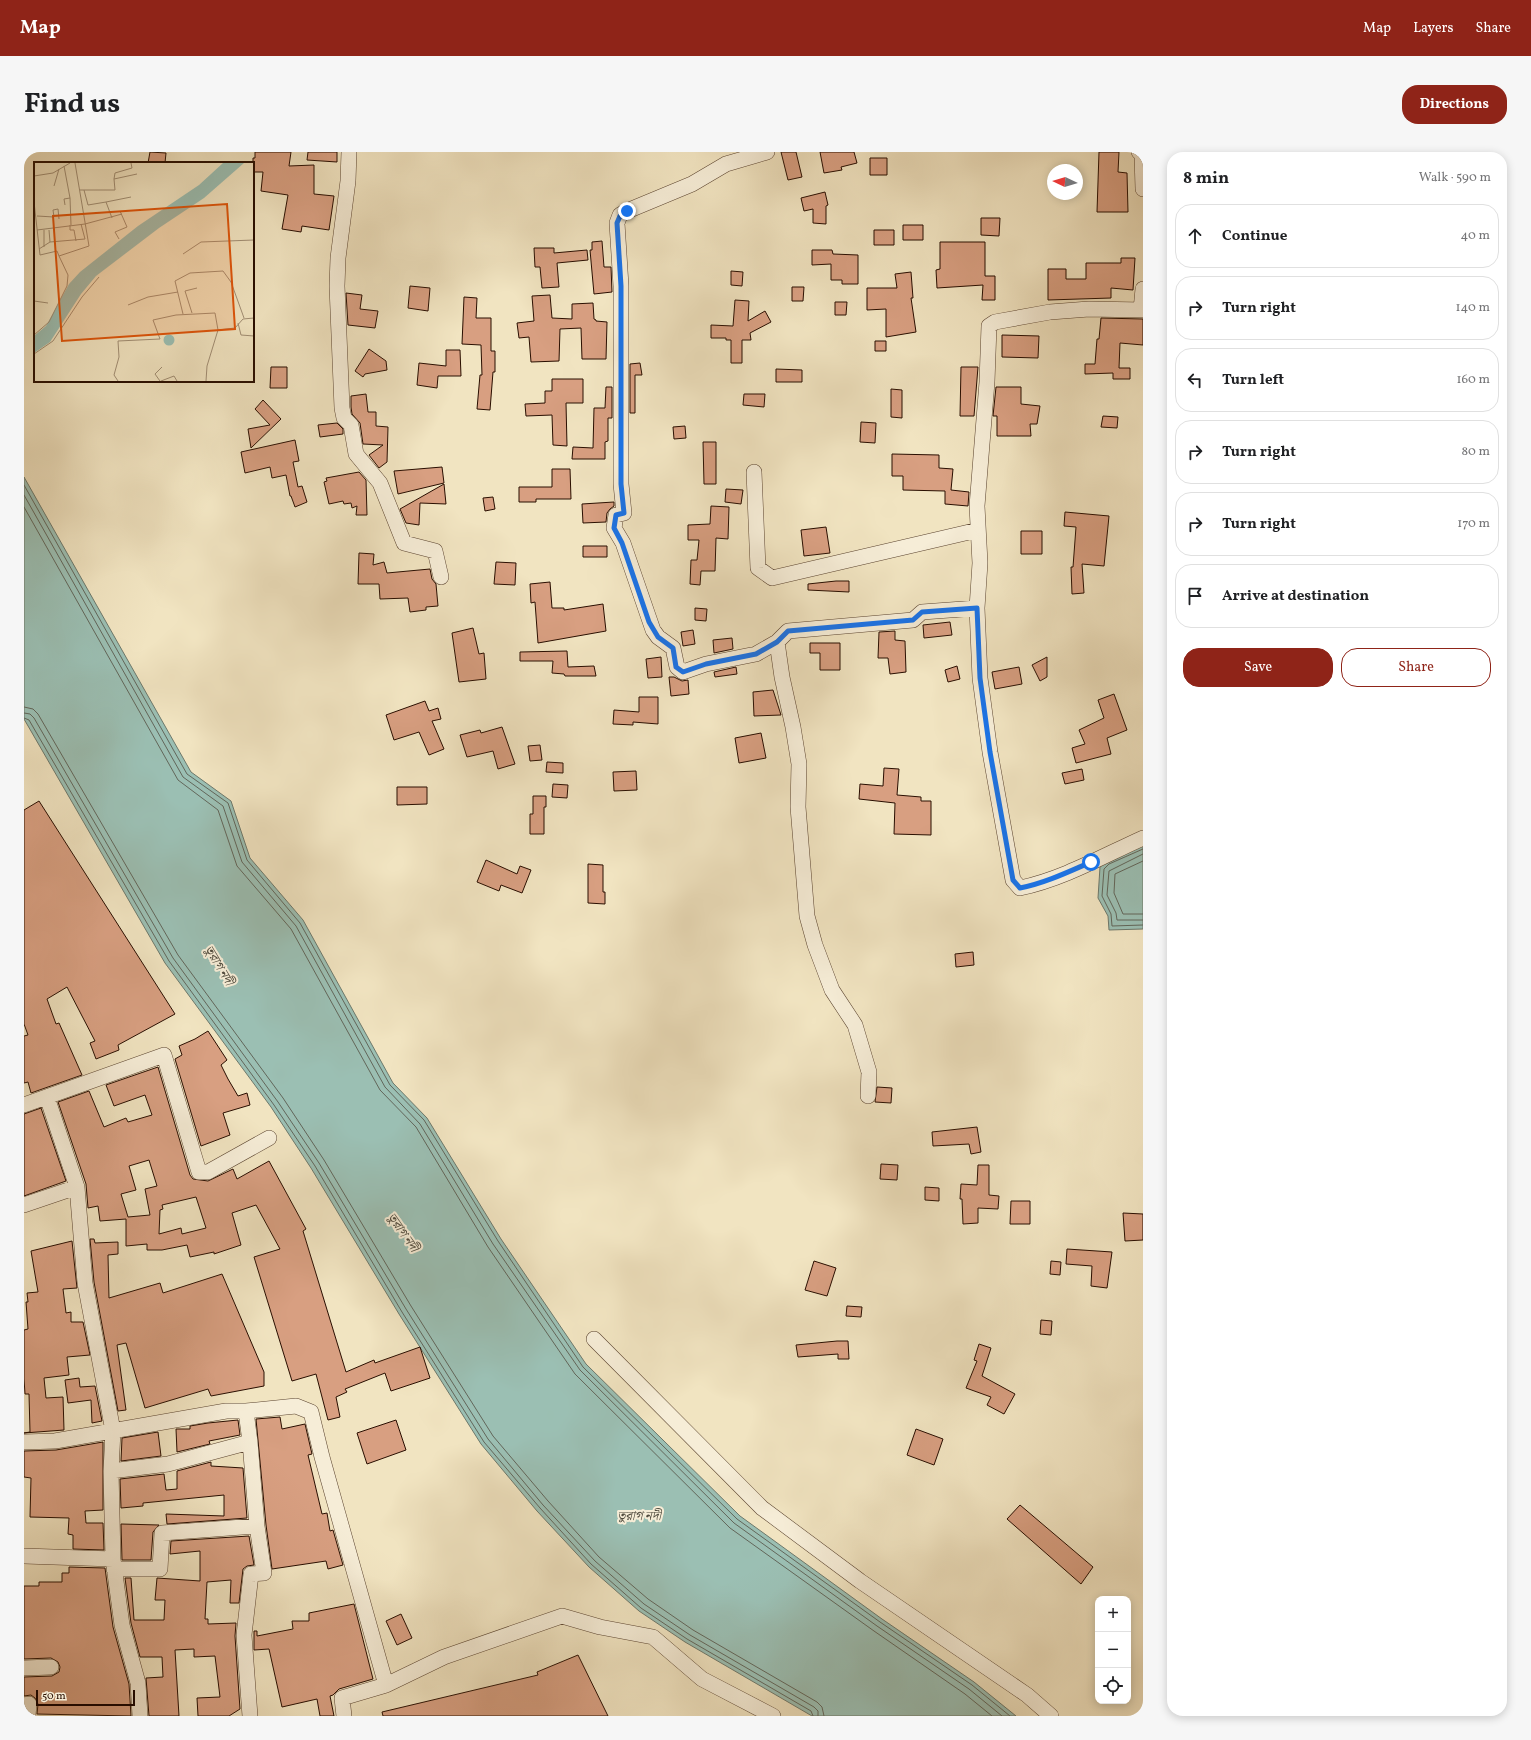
<!DOCTYPE html>
<meta charset="utf-8">
<style>
:root{--surface:#fff;--page:#f6f6f6;--text:#202124;--muted:#757577;--line:#e0e0e0;--accent:#8f2418}
body{margin:0;font-family:Vollkorn,"Noto Serif Bengali",serif;background:var(--page);color:var(--text)}
.controls{position:absolute;right:12px;bottom:12px;display:grid;overflow:hidden;border-radius:8px;box-shadow:0 2px 10px #0003}
.controls button{width:36px;height:36px;display:grid;place-items:center;padding:0;border:0;border-bottom:1px solid var(--line);background:var(--surface);color:var(--text);font:20px sans-serif}
.compass{position:absolute;left:1023px;top:12px;width:36px;height:36px;border-radius:50%;background:var(--surface);box-shadow:0 2px 10px #0003;rotate:274deg}
.scale{position:absolute;left:12px;bottom:10px;width:99px;box-sizing:border-box;padding-left:4px;border:2px solid #290e00;border-top:0;font-size:11px;line-height:14px;white-space:nowrap;color:#290e00;-webkit-text-stroke:3px #f6edd7;paint-order:stroke}
.stop{position:absolute;width:12px;height:12px;margin:-9px;border:3px solid #1a73e8;border-radius:50%;background:#fff}
.stop.end{background:#1a73e8;border-color:#fff;box-shadow:0 1px 4px #0008}
.list{margin:0;padding:0;list-style:none}
h2{display:flex;justify-content:space-between;align-items:center;height:52px;margin:0;padding:0 16px;font-size:17px}
h2 small{font-size:13px;font-weight:400;color:var(--muted)}
.list li{display:grid;grid-template-columns:26px 1fr auto;gap:12px;align-items:center;box-sizing:border-box;height:64px;margin:0 8px 8px;padding:0 8px;border:1px solid var(--line);border-radius:16px}
.list b{display:block;font-size:15px;white-space:nowrap}
.list em{font-size:13px;font-style:normal;color:var(--muted)}
.actions{display:flex;gap:8px;padding:12px 16px}
.actions a{flex:1;padding:9px 0;border:1px solid var(--accent);border-radius:16px;text-align:center;font-size:14px;color:var(--accent)}
.actions .main{background:var(--accent);color:#fff}
.icon{flex:none;width:22px;height:22px;fill:none;stroke:currentColor;stroke-width:2;stroke-linecap:round;stroke-linejoin:round}
.map{position:relative;flex:none;width:1119px;height:1564px;overflow:hidden;border-radius:16px}
header{display:flex;align-items:center;gap:24px;box-sizing:border-box;height:56px;padding:0 20px;background:var(--accent);color:#fff}
header strong{font-size:19px}
nav{display:flex;gap:22px;margin-inline-start:auto;font-size:14px}
.intro{display:flex;align-items:center;justify-content:space-between;box-sizing:border-box;height:96px;padding:0 24px}
h1{margin:0;font-size:28px}
.button{padding:10px 18px;border-radius:16px;background:var(--accent);color:#fff;font-size:14px;font-weight:700}
main{display:flex;gap:24px;padding:0 24px}
aside{flex:1;background:var(--surface);border-radius:16px;box-shadow:0 2px 10px #0003}
.map>svg:first-child{display:block}
.water{fill:#9bbfb3;stroke:#6d786b}
.lines{fill:none;stroke-linecap:round;stroke-linejoin:round}
.shore{stroke:#62665a;stroke-width:1}
.building{fill:#d89f81;stroke:#290e00;fill-rule:evenodd}
.minor-casing{stroke:#5b4430;stroke-width:16}
.minor{stroke:#f6edd7;stroke-width:15}
.route{stroke:#1a73e8;stroke-width:5}
.labels{text-anchor:middle;dominant-baseline:central;stroke-width:4;stroke-linejoin:round;paint-order:stroke}
.water-label{font-size:13px;font-style:italic;fill:#514c3f;stroke:#f6edd7}
.inset-road{fill:none;stroke:#a18e74;stroke-width:1}
.view{fill:#de550b;fill-opacity:0.15;stroke:#de550b;stroke-width:2}
.inset-edge{fill:none;stroke:#290e00;stroke-width:2}
</style>
<header>
<strong>Map</strong>
<nav><a>Map</a><a>Layers</a><a>Share</a></nav>
</header>
<div class="intro"><h1>Find us</h1><a class="button">Directions</a></div>
<main>
<div class="map">
<svg width="1119" height="1564" viewBox="0 0 1119 1564">
<rect width="100%" height="100%" fill="#f1e4c1"/>
<filter id="stains"><feTurbulence type="fractalNoise" baseFrequency=".005" numOctaves="4"/><feColorMatrix values="0 0 0 0 .2 0 0 0 0 .09 0 0 0 0 .02 0 0 0 .5 -.17"/></filter>
<radialGradient id="worn" r=".72"><stop offset=".6" stop-color="#630" stop-opacity="0"/><stop offset="1" stop-color="#630" stop-opacity=".3"/></radialGradient>
<path class="water" d="M0,325L167,620L207,649L226,706L279,768L369,931L403,966L477,1087L562,1212L716,1364L858,1467L950,1530L992,1564H788L661,1490L615,1459L565,1415L513,1359L457,1292L375,1162L287,1016L247,955L141,811L0,567Z
M1119,692V777L1085,778L1084,764L1074,746L1076,715L1083,709Z"/>
<g class="lines">
<path class="shore" d="M0,333L163,622L204,651L223,708L276,771L366,933L400,968L474,1089L559,1215L713,1367L856,1470L948,1533L986,1564
M0,343L159,625L199,654L218,710L272,774L361,935L396,972L469,1092L556,1218L710,1371L853,1474L945,1537L978,1564
M0,355L154,628L194,658L213,714L267,777L356,938L392,975L464,1095L551,1222L706,1376L850,1479L941,1542L968,1564
M0,555L9,557L14,562L154,803L259,946L300,1008L387,1154L469,1284L524,1349L575,1405L624,1447L669,1478L793,1550L798,1555L800,1564
M0,561L6,562L10,566L149,806L254,950L295,1011L382,1157L464,1287L519,1353L571,1409L620,1452L666,1483L790,1555L794,1559V1564
M0,566L5,568L145,809L250,953L291,1014L378,1160L460,1290L516,1356L567,1412L617,1456L663,1487L787,1559L789,1564
M1119,697L1085,712L1080,717L1078,744L1087,762L1088,774L1119,773
M1119,702L1085,719L1083,743L1092,761L1093,768H1119
M1119,709L1091,722L1090,741L1099,762H1119"/>
</g>
<path class="building" d="M126,0L142,1L141,11H124Z
M231,0H267L265,14L290,13V42L310,44L305,78L278,74L277,80L258,77L264,43L237,39L239,20H229V6H231Z
M284,0H313V10L283,8Z
M757,0H772L778,25L764,28Z
M796,0H830L833,11L817,15L818,18L800,21Z
M1075,0H1095L1094,20L1103,21L1104,60H1073Z
M846,6H863V23H846Z
M801,40L804,53L802,54V72L789,71V57L780,59L777,46Z
M957,66H976L975,84L957,83Z
M879,73H899V88H879Z
M850,78H870V93H850Z
M578,89L580,115H587L588,140L570,142L566,98H568V90Z
M916,90H961V124H971V148H958L959,133L913,136L912,118L916,117Z
M510,96H530V101L563,98L564,108L533,111L535,135L518,136L516,115H511Z
M788,98H808L809,102L834,103V132H818V128H807V112L788,113Z
M1097,106H1111L1109,138L1087,136V146L1024,148V117H1042V127H1062V111H1097Z
M707,119L719,120L718,134L707,133Z
M887,120L889,146H887L892,180L862,185V157L843,158V136H873L871,122Z
M386,134L406,136L404,159L384,156Z
M768,135H780L779,149H768Z
M322,141L338,143L336,157L354,159L351,176L324,173Z
M526,143L528,166L548,167V152L569,151L570,167L572,168V169L583,170L582,207H558L557,176L536,177L535,209L507,210L505,185L495,186L493,171L510,169L508,144Z
M440,145L453,146L452,166H467V199H471V220H469L466,258L453,257L456,223H458L457,193L438,192Z
M711,148L725,149L724,169L741,159L747,170L726,181L727,188H718V211H707V188H702V186H687V173L709,174Z
M811,150H823L822,163H811Z
M1077,166L1119,167V193L1096,191L1095,216H1106V227H1089V221L1061,222V212H1071L1073,187H1075Z
M978,183L1015,184L1014,206L978,205Z
M851,189H862V199H851Z
M345,197L362,209L363,218L341,222L339,225L331,219Z
M422,198H436L437,224H414L413,236L393,233L395,211L422,214Z
M616,211L618,223H611V261H606V212Z
M247,215H263V236H246Z
M937,215H954L950,264H936Z
M752,217L778,218V230H752Z
M528,227H559V251H542L543,294L529,293L528,263L502,264L501,252L521,251V239H528Z
M582,235H588V266H584V289L581,290V307H548L549,295L569,296L570,256H581Z
M972,235H997V252L1016,254L1013,272H1006L1007,284H973V264H969Z
M867,237L878,238V266L867,265Z
M342,242L344,260H352V274L364,275L363,310L355,316L345,303L359,293L339,292L336,271L328,262L327,255V244Z
M720,242H741L740,255L719,253Z
M239,248L257,267L227,296L224,277L246,273L231,257Z
M1079,264L1094,265L1093,276L1077,275Z
M837,270L852,271L851,291L836,290Z
M313,271L319,277V282L296,285L294,273Z
M661,274L662,286L650,287L649,275Z
M271,288L275,309L269,310L274,335L278,334L283,350L271,355L267,344H266L262,323L248,326L246,315L221,321L217,300Z
M679,290H692V332H680Z
M868,302L915,303V316L929,317L927,338L945,340L944,354L921,352V339L879,338V324H868Z
M418,315L420,331L374,342L370,319Z
M528,317H546L547,347H512V350H495V335H528Z
M335,320L342,328L343,363H332L333,354L328,356L327,351L320,352L319,349L305,352L300,330L303,329L302,326Z
M420,332L422,352L396,351L395,373L382,371L376,357Z
M702,337L719,338L717,352L701,350Z
M469,345L471,357L461,359L459,346Z
M590,350V354L586,357L583,361L582,370L559,371L558,352Z
M687,354L705,355L704,387L692,386L691,419H677L676,433L666,432L667,408H673L675,388H664V373L686,372Z
M1041,360L1085,364L1080,414L1058,412L1060,441L1048,442L1047,415H1049L1052,375L1040,374Z
M802,375L806,401L780,404L777,378Z
M997,379H1018V402H997Z
M559,394H583V405H559Z
M335,401L350,402L349,413L360,410L363,421L406,417L408,427L412,432L414,454L402,455V458L386,460L384,446L356,447L355,432H334Z
M472,410L492,411L491,433L470,432Z
M812,429H825V440L784,438V432Z
M526,430L528,456H540V458L579,452L582,479L514,491L511,450L507,451L506,432Z
M671,456L683,457L682,469L671,468Z
M926,470L928,483L900,486L899,473Z
M449,476L455,502L460,501L462,527L435,530L428,481Z
M669,478L671,492L659,494L657,480Z
M871,479V488L881,489L882,520L866,522L864,506H854L855,480Z
M708,486L709,497L690,501L689,488Z
M786,491H816V518H796V501H786Z
M543,499L544,515L570,514L572,524H541L540,522L528,521L529,509H496V500Z
M637,505L638,525L624,526L622,507Z
M1023,505V525L1016,529L1008,513Z
M933,514L936,527L924,530L921,518Z
M712,515L713,522L691,525L690,520Z
M995,515L998,532L971,537L968,520Z
M645,525H650L658,529L664,528L665,542L647,544Z
M749,538L757,563L730,564L729,540Z
M1090,542L1103,578L1083,586L1087,602L1052,611L1048,596L1061,592L1055,578L1080,566L1074,548Z
M615,545H634V572L609,570V573L589,572L590,558L615,560Z
M401,549L405,559L414,556L417,567L408,569L420,597L405,603L395,580L370,588L362,563Z
M478,575L491,612L474,617L469,599L443,605L436,583L456,578L457,581Z
M737,581L742,606L715,611L711,586Z
M516,593L518,608L506,609L504,594Z
M523,610L539,611V621L522,620Z
M860,616L875,617L873,643L897,645V649H907V683L870,682L871,651L835,647L836,632L859,634Z
M1058,617L1060,628L1041,632L1038,621Z
M612,619L613,638L590,639L589,620Z
M529,632L544,633L543,646L528,645Z
M373,635H403V652L373,653Z
M509,644H522V655H520V682H506V662H509Z
M15,649L151,862L94,893L95,898L72,907L66,891L71,889L43,835L23,847L32,872L35,871L58,923L7,941L4,930L0,931V884L4,883L0,872V658Z
M462,708L493,722L496,714L507,718L498,741L477,733L475,739L453,730Z
M564,712L579,713V740H581V752L564,751Z
M949,800L950,813L932,815L931,802Z
M184,879L203,908L197,913L204,927L214,944L223,941L226,953L199,961L206,983L177,994L151,907L158,903L155,894L171,887Z
M134,915L166,1023L169,1027L184,1029L209,1017L213,1027L245,1009L282,1077L279,1079L322,1220L350,1208L351,1211L396,1195L406,1226L367,1239L361,1221L321,1237L323,1240L312,1245L316,1265L304,1268L292,1222L268,1229L230,1105L256,1097L232,1053L208,1061L217,1093L190,1102V1100L166,1105L163,1093L138,1098H123V1092L102,1094V1067L76,1069L74,1054L64,1056L62,1032L34,950L65,939L80,975L102,966L104,970L128,963L121,943L90,954L82,933ZM125,1008L133,1034L121,1037L126,1063L104,1065L97,1042L112,1038L105,1014ZM172,1045L182,1076L158,1082L157,1076L135,1082L136,1058L139,1057L138,1053Z
M853,935L868,936L867,951L851,950Z
M17,956L42,1029L0,1044V962Z
M953,975L957,1000L947,1002L945,992L909,994L908,980Z
M857,1012L874,1013L873,1028L856,1027Z
M954,1013H965V1043L975,1044L974,1057L954,1056V1071L939,1072L938,1047H936L937,1032L953,1033Z
M901,1035L915,1036V1049L901,1048Z
M987,1049H1006V1072H986Z
M1099,1061L1119,1062V1088L1101,1089Z
M66,1087H70L71,1091L94,1090V1102L84,1103L85,1146L136,1131L139,1141L198,1122L240,1220V1234L187,1244L184,1237L121,1256L102,1191L93,1193L102,1258L94,1259L70,1130Z
M48,1089L53,1136L39,1137L42,1161L47,1160V1170H59L66,1203L43,1205L45,1223L20,1226L22,1246L39,1245L40,1278L0,1281L6,1280L5,1242H1L0,1227V1178L4,1177L2,1150H4L3,1141L14,1140L7,1099Z
M1043,1097L1088,1100L1083,1136L1067,1134L1068,1114L1042,1112Z
M790,1109L812,1116L803,1144L781,1138Z
M1027,1109L1037,1110L1036,1123L1026,1122Z
M823,1154L838,1155L837,1165L822,1164Z
M1017,1168L1028,1169L1027,1183L1016,1182Z
M813,1189H824L825,1207H814V1202L774,1205L772,1193Z
M955,1192L967,1196L958,1224L991,1242L980,1262L963,1253L967,1245L942,1236L953,1209L950,1208Z
M55,1226L56,1235L71,1234L78,1269L68,1271L67,1248L44,1251L41,1228Z
M256,1265L258,1277L281,1272L288,1302L284,1303L298,1362L303,1361L306,1379L309,1378L319,1413L304,1417L302,1409L248,1417L242,1373L232,1267Z
M214,1268L216,1283L185,1289L186,1292L153,1300L152,1277H166V1274L184,1271Z
M372,1268L382,1298L343,1312L333,1281Z
M892,1277L919,1287L910,1313L883,1303Z
M134,1280L137,1304L97,1309L98,1286Z
M79,1290V1358L61,1359L62,1371H79L80,1398L49,1397V1383L44,1382L45,1366L6,1365L7,1326L0,1325V1299L32,1298Z
M187,1310V1314L219,1316L223,1366L143,1372L142,1362L200,1364V1343L119,1351V1354L97,1356L96,1327L140,1322L142,1338L153,1337V1319Z
M996,1353L1069,1415L1057,1432L983,1367Z
M97,1372L135,1373L129,1380L127,1408H98Z
M225,1384L230,1413L223,1414L219,1417L215,1451H206L207,1428L183,1430L181,1467H184V1472L212,1471L211,1484L216,1557L205,1564H174L173,1546L196,1545L191,1504L170,1505V1497L151,1498L155,1564H125L122,1526L139,1525L138,1505H116L107,1471L101,1426H107L110,1468H140L141,1448H131L133,1426L176,1429V1399L146,1402L147,1389Z
M45,1415L81,1416L89,1475L105,1532L107,1564L13,1562L14,1552L11,1546L7,1543L0,1544V1525L28,1524L35,1520L36,1515L34,1510L27,1506L0,1507V1434H15V1430H38V1421H45Z
M330,1452L349,1527L315,1537L309,1543L306,1544L310,1564H296L293,1547L258,1555L245,1497L230,1498V1479H233V1484L269,1477L268,1469H285V1461Z
M377,1462L388,1486L373,1493L362,1469Z
M554,1503L584,1564H359L358,1560L514,1523L513,1520Z"/>
<g class="lines">
<g class="minor-casing">
<path id="minor" d="M325,0L324,29L314,106L313,134L318,256L320,266L327,273L332,302L356,331L380,391L411,399L417,425
M743,0L702,12L668,32L603,59L596,63L593,71L597,134V332L600,361L592,363L590,376L599,391L629,478L634,485L649,496L653,515L659,520L682,512L732,502L753,490L764,479L889,468L898,460L953,456
M1115,0L1118,2L1119,37
M1117,158L1119,137
M1119,158L1065,157L1026,160L971,170L965,174L963,230L953,354L956,411L953,456L956,526L966,600L989,728L996,736C1039,727 1079,704 1119,686
M730,320L734,416L748,426L954,378
M753,490L758,525L769,575L775,612L774,655L783,764L791,793L808,838L831,873L845,920L844,944
M23,945L53,1035L61,1131L89,1279L87,1319L89,1407L98,1473L114,1531L116,1564
M0,953L140,903L175,1020H184L245,986
M0,1053L53,1035
M570,1187L738,1356L836,1429L1003,1543L1027,1564
M222,1259L226,1290
M0,1290L31,1289L202,1259H222L272,1254L287,1260L298,1305L362,1533L318,1546L320,1564
M87,1319L144,1312L226,1290L233,1374L240,1421L227,1422L220,1483L226,1564
M0,1404L89,1407
M90,1417H136L138,1381L233,1374
M0,1516L27,1515
M362,1533L420,1505L538,1464L576,1475L629,1485L678,1527L749,1564
M0,1553L5,1552L4,1564"/>
</g>
<use href="#minor" class="minor"/>
</g>
<g class="lines">
<path class="route" d="M603,59L596,64L593,71L597,134V332L600,361L592,363L590,376L598,391L625,470L634,485L649,496L652,515L659,520L682,512L732,502L753,490L764,479L889,468L898,460L953,456L956,526L966,600L989,728L996,736C1021,731 1044,720 1067,710"/>
</g>
<g class="labels">
<g class="water-label">
<text transform="translate(194 814) rotate(59)">তুরাগ নদী</text>
<text transform="translate(378 1081) rotate(55)">তুরাগ নদী</text>
<text x="615" y="1365">তুরাগ নদী</text>
</g>
</g>
<g transform="translate(10 10)">
<rect width="220" height="220" fill="#f1e4c1"/>
<path d="M189,1H210L170,36L125,66L62,114L47,132L16,180L0,191V174L12,164L35,122L46,110L104,64L165,23ZM129.5 178a5.5 5.5 0 1 1 11 0a5.5 5.5 0 1 1-11 0Z" fill="#9bbfb3"/>
<path class="inset-road" d="M30,4L36,36M0,14L19,11L36,1M80,17L81,11L98,6L97,1M20,24L25,7M46,28H81L80,17L103,12M50,28L54,43L72,40M0,40L6,93L23,89L25,94L55,84L41,1M31,43L30,37L36,36L37,63M3,54L20,55L19,48L24,47L25,57M78,56L72,40L97,35M36,63V68H40L42,79M3,68L51,62L88,52M10,68V85M15,68L16,80M85,77L81,70L93,65L86,49M5,87L16,80L51,77L47,62M149,92L167,80L220,78M0,139L14,141M94,143L114,135L144,130M158,151L151,129L163,126M149,152L141,119L156,111L189,109L197,120L210,156M204,161L207,173L220,174M184,168L201,166L209,157L220,156M0,173L15,160L33,124L34,113L25,94M0,192L19,179L48,135L65,115M84,219L80,213L85,195L84,179L126,177L119,158L142,153L181,151L184,168L173,204L172,219M126,219L121,212L128,205M127,219L140,214L143,219"/>
<path class="view" d="M193,42L201,167L28,179L19,54Z"/>
<rect width="220" height="220" class="inset-edge"/>
</g>
<rect width="100%" height="100%" filter="url(#stains)"/>
<rect width="100%" height="100%" fill="url(#worn)"/>
</svg>
<div class="controls">
<button>+</button>
<button>−</button>
<button><svg class="icon" aria-label="locate" viewBox="0 0 24 24"><circle cx="12" cy="12" r="6"/><path d="M12 2v4M12 18v4M2 12h4M18 12h4"/></svg></button>
</div>
<svg class="compass" viewBox="-18 -18 36 36"><path d="M0-13l5 13h-10z" fill="#e53935"/><path d="M0 13l5-13h-10z" fill="#757577"/></svg>
<div class="scale">50 m</div>
<div class="stop" style="left:1067px;top:710px"></div>
<div class="stop end" style="left:603px;top:59px"></div>
</div>
<aside>
<h2>8 min<small>Walk · 590 m</small></h2>
<ul class="list">
<li><svg class="icon" aria-label="ahead" viewBox="0 0 24 24"><path d="M12 20V5M6 11l6-6 6 6"/></svg><div><b>Continue</b></div><em>40 m</em></li>
<li><svg class="icon" aria-label="right" viewBox="0 0 24 24"><path d="M7 20v-9h11M14 6l5 5-5 5"/></svg><div><b>Turn right</b></div><em>140 m</em></li>
<li><svg class="icon" aria-label="left" viewBox="0 0 24 24"><path d="M17 20v-9H6M10 6l-5 5 5 5"/></svg><div><b>Turn left</b></div><em>160 m</em></li>
<li><svg class="icon" aria-label="right" viewBox="0 0 24 24"><path d="M7 20v-9h11M14 6l5 5-5 5"/></svg><div><b>Turn right</b></div><em>80 m</em></li>
<li><svg class="icon" aria-label="right" viewBox="0 0 24 24"><path d="M7 20v-9h11M14 6l5 5-5 5"/></svg><div><b>Turn right</b></div><em>170 m</em></li>
<li><svg class="icon" aria-label="arrive" viewBox="0 0 24 24"><path d="M6 21V4h12l-3 4 3 4H6"/></svg><div><b>Arrive at destination</b></div></li>
</ul>
<div class="actions"><a class="main">Save</a><a>Share</a></div>
</aside>
</main>
